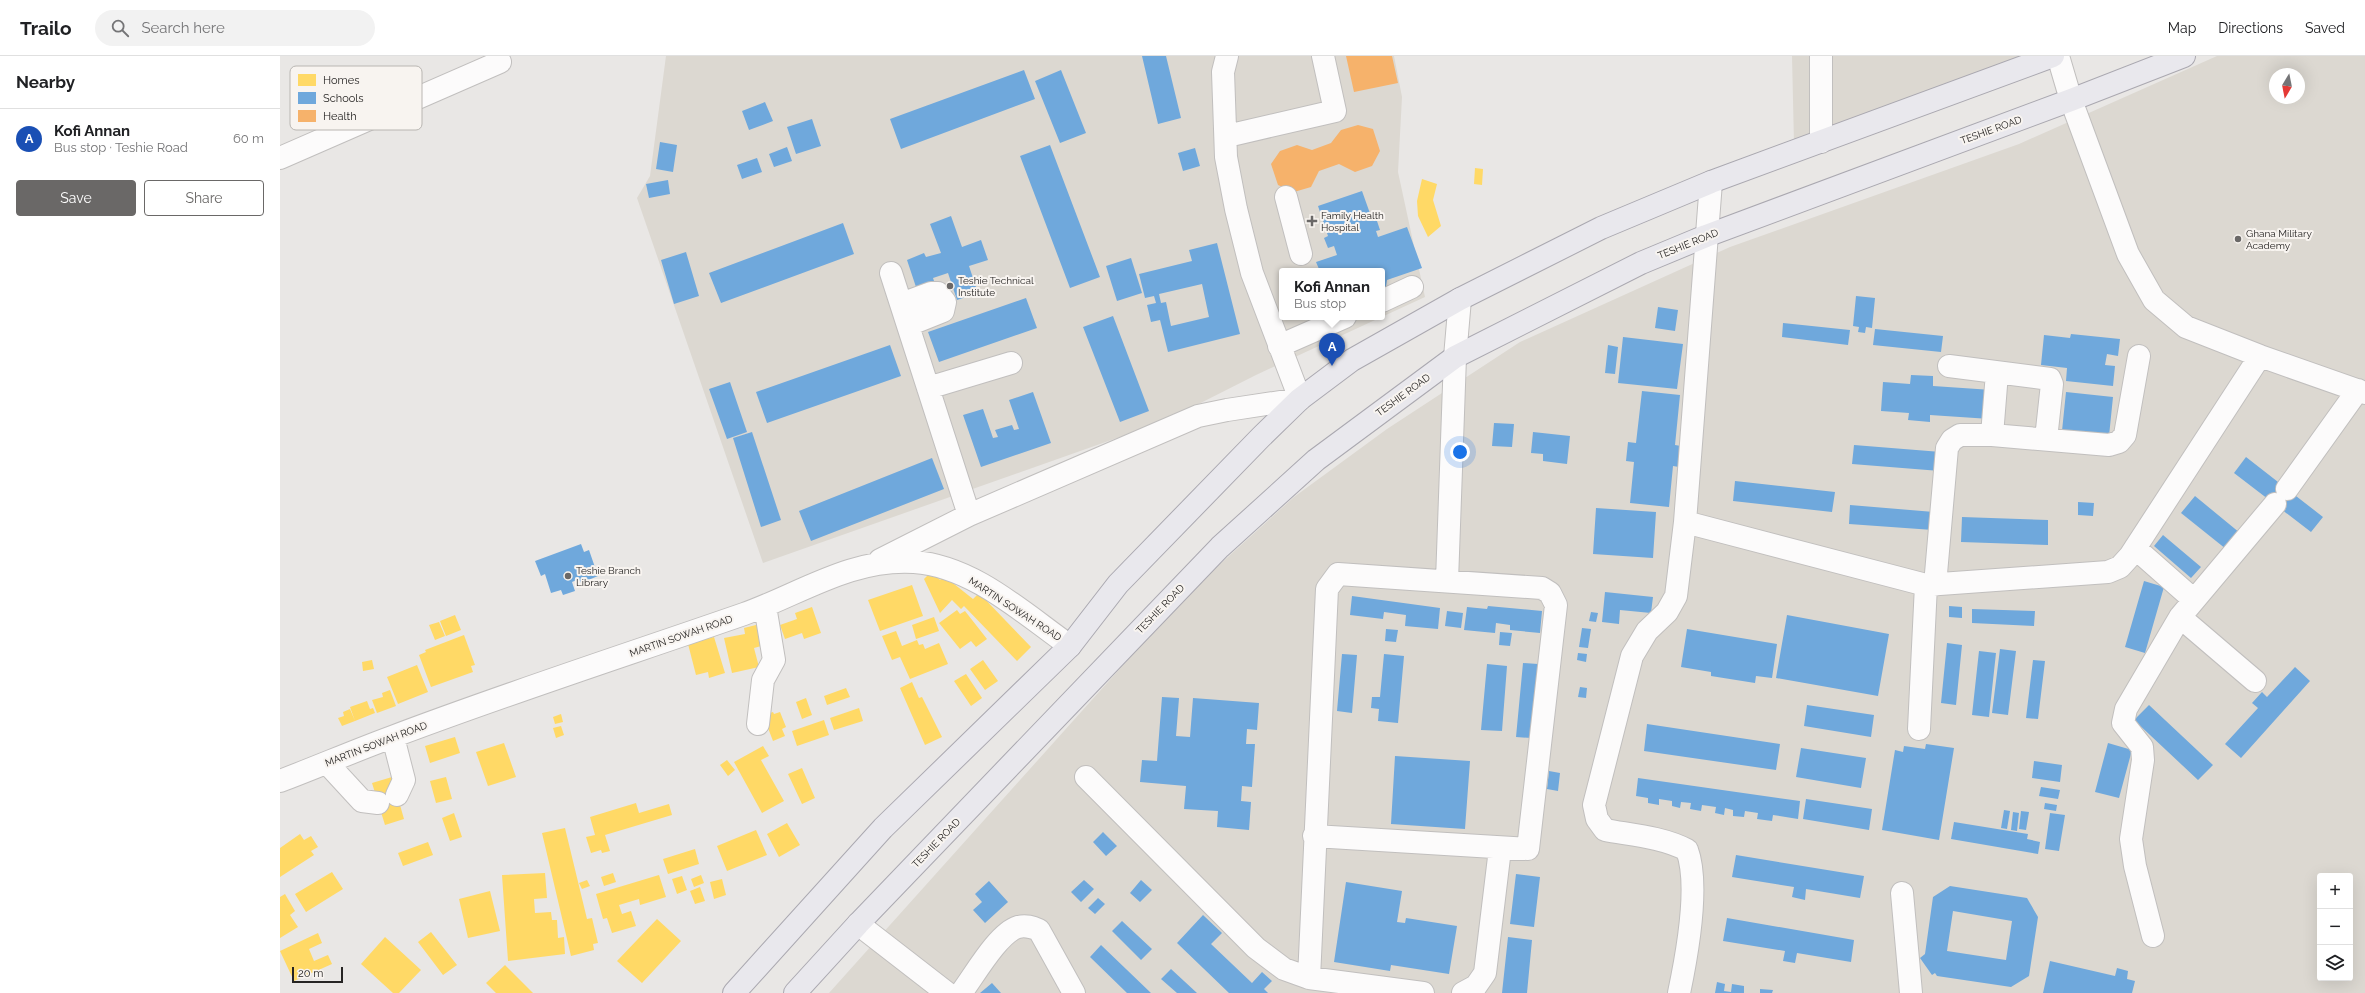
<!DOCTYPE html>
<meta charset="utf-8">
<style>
:root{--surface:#fff;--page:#f2f2f2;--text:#202124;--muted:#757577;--line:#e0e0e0;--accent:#6a6867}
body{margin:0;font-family:Raleway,sans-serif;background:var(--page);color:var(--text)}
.controls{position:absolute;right:12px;bottom:12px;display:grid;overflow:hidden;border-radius:4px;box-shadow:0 4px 16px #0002}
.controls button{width:36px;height:36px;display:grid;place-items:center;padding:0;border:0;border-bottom:1px solid var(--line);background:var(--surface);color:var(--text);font:20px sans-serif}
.compass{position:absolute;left:1989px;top:12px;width:36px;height:36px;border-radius:50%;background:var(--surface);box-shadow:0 4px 16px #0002;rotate:190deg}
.scale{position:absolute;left:12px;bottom:10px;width:51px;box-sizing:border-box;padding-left:4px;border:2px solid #262423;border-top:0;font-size:11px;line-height:14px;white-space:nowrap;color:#262423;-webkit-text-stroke:3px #f8f4f0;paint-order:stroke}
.you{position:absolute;left:1180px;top:396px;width:14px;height:14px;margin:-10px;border:3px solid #fff;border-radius:50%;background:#1a73e8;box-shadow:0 0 0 6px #1a73e833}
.badge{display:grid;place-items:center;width:26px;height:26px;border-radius:50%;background:var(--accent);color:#fff;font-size:13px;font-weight:700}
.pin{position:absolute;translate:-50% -33px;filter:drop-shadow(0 1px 2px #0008)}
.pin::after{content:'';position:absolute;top:21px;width:14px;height:12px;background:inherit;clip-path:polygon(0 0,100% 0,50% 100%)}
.popup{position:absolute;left:999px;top:212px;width:106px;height:52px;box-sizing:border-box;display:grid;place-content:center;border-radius:4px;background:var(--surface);filter:drop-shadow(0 1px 3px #0005);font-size:13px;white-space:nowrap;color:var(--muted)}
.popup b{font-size:15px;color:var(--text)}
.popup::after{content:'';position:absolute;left:50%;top:100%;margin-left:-8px;border:8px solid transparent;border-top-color:var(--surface)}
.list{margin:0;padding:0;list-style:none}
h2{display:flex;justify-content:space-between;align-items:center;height:52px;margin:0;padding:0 16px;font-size:17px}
h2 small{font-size:13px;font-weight:400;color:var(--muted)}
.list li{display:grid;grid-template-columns:26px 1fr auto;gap:12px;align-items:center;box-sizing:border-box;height:60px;padding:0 16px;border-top:1px solid var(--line)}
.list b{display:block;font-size:15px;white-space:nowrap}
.list p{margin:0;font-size:13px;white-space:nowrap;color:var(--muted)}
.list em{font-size:13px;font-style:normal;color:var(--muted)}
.actions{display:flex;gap:8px;padding:12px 16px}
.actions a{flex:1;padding:9px 0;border:1px solid var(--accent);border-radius:4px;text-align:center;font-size:14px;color:var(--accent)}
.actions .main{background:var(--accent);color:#fff}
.icon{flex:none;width:22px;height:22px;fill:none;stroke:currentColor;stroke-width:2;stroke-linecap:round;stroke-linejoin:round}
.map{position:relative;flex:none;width:2085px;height:937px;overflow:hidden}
header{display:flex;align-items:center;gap:24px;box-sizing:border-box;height:56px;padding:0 20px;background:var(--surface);border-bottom:1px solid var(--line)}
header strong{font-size:19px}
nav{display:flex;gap:22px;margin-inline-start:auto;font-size:14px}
.search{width:280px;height:36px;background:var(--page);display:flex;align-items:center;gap:10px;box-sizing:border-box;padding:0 14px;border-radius:22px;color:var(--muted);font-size:15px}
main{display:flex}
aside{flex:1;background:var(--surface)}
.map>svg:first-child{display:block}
.built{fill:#dcd8d1;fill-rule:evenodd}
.homes{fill:#ffd966}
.schools{fill:#6fa8dc;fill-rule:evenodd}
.health{fill:#f6b26b}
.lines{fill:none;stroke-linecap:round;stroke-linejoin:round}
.minor-casing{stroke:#c1bfbe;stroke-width:24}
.major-casing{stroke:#aaa8b0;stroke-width:24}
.minor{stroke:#fcfbfb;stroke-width:22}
.major{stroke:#e9e8ed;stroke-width:22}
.poi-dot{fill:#6a6867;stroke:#f8f4f0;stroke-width:1.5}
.labels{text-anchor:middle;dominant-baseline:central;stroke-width:4;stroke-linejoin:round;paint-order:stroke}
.street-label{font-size:10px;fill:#262423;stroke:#f8f4f0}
.poi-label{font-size:10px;fill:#262423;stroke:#f8f4f0;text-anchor:start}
.key{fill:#f8f4f0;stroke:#b9b6b2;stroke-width:1}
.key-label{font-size:11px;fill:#262423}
</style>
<header>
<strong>Trailo</strong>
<div class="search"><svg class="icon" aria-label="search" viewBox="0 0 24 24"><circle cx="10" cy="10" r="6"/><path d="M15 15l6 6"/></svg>Search here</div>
<nav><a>Map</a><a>Directions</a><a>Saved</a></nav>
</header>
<main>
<aside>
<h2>Nearby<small></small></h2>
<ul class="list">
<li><span class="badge" style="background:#1a4fb4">A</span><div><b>Kofi Annan</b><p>Bus stop · Teshie Road</p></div><em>60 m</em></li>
</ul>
<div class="actions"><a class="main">Save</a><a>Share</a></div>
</aside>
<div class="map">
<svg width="2085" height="937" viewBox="0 0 2085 937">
<rect width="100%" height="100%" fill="#e9e7e5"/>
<path class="built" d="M386,0H1114L1122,41L1118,116L1145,241L976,319L885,365L483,507L357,142L370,120ZM1002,215H1102V261H1002Z
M1512,0H1742L1514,88Z
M1937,0H2085V937H549L906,539L1014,441L1107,373L1240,286L1450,191L1739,88ZM1995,18H2019V42H1995ZM2040,820H2070V922H2040Z"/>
<path class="homes" d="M1195,112L1203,113L1202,129L1194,128Z
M1142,123L1157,128L1153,144L1161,170L1148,181L1138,160L1137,145Z
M652,515L660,524L664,520L693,543L699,537L751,591L737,605L684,550L681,553L672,544L660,557L644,523Z
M632,529L643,560L600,575L588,544Z
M532,551L541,577L524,583L522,577L505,583L500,569L517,563L515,557Z
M677,554L680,558L685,555L707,583L696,591L691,585L680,593L659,567Z
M175,559L181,574L166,580L160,565Z
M654,561L659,575L636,583L632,569Z
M159,566L165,580L155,584L149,569Z
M480,568L485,589L474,592L479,611L452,617L444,582L465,578L464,572Z
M616,575L622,590L637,584L639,589L643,588L645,593L659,587L668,608L630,623L620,601L612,604L602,580Z
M184,579L195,609L191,610L193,616L151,631L139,599L146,596L145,594Z
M434,581L445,617L429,622L428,616L416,619L408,588Z
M92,604L94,613L83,615L82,606Z
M703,604L718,625L705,634L690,613Z
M137,609L148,636L118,648L107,621Z
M686,618L702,642L691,650L674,625Z
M632,626L639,642L642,641L662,681L645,689L620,632Z
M566,632L570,641L547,649L544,640Z
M110,634L116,650L97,657L92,644L103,641L102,637Z
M526,642L532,659L522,663L516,646Z
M87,645L90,653L93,652L95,657L75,665L70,651Z
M579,652L583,665L554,674L550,662Z
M70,653L75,665L62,670L58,662L64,660L63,656Z
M493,656L494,658L500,656L506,671L502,673L505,680L493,685L483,659Z
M281,658L283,666L275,668L273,661Z
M544,664L549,679L517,690L512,675Z
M281,670L284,679L276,682L273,672Z
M175,681L180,697L150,707L145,690Z
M224,687L236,721L208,730L196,696Z
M483,690L489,700L481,704L504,745L482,757L454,706Z
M447,704L455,714L448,720L440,709Z
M522,712L535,742L522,748L508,718Z
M112,721L124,763L105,769L92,727Z
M166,721L172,743L156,747L150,725Z
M356,747L359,757L389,748L392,759L325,779L330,795L322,797L321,794L311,797L306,781L315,779L310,761Z
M174,757L182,781L170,785L162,762Z
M507,767L520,789L499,801L487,778Z
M285,772L307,863L312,862L318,887L313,888L314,894L291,900L262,777Z
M476,774L487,799L447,815L437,790Z
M20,778L24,784L31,780L38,791L31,795L34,799L0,821V792Z
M148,786L153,799L123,810L118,797Z
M415,793L419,808L388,818L383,803Z
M52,816L63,833L26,856L15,838Z
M265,817L267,842L254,843L255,857L271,856L272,864H277L278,882L284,881L285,898L228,905L222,819Z
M333,817L336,826L324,830L321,821Z
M379,819L386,841L360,849L359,843L339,849L342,858L351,855L356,870L332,877L327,862L323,863L316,838Z
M421,819L424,827L414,831L411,823Z
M402,820L407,834L397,838L392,823Z
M442,823L446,839L434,843L430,826Z
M307,824L310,830L302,833L299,827Z
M420,831L425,845L415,848L410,835Z
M210,835L220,875L188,882L179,843Z
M5,838L15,855L10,859L18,871L0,882V841Z
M377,863L401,885L362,927L337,905Z
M151,876L177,909L163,919L138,886Z
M38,877L42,887L29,893L34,905L48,899L52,908L14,925L0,895Z
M105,881L141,914L119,937H113L81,908Z
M225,909L253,937H216L206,927Z"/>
<path class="schools" d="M862,0H886L901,62L878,68Z
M744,14L755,43L621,93L610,63Z
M781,14L806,77L780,87L755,25Z
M485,46L493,65L469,74L462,55Z
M532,63L541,90L516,98L507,71Z
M380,86L397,89L393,116L376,113Z
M770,89L820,221L790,232L740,100Z
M507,91L512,105L494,111L489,98Z
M915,92L920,110L903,115L898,97Z
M477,102L482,116L462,123L457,109Z
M388,124L390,138L369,142L366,128Z
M1082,135L1092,163L1096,162L1100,174L1096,175L1098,181L1127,171L1142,212L1107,224L1105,237L1102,241V215H1034L1039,213L1036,206L1057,199L1054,190L1048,192L1044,182L1048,180L1038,150Z
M671,160L682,191L701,184L708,204L689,210L698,237L677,244L668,217L653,222L655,228L637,234L627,204L644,197L646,201L661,197L650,168Z
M563,167L574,198L441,247L429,217Z
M937,187L960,278L888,296L880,264L871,266L867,249L876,247L874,240L865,242L859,218L912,205L909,194ZM922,228L929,261L891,270L886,246L881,247L879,238Z
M406,196L419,240L394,248L381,204Z
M851,202L862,237L837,245L826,210Z
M1576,240L1595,242L1592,272L1586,271L1585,277L1578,276L1579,271L1573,270Z
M746,242L757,272L659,306L648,276Z
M1378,251L1398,254L1395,275L1375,272Z
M833,260L869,355L840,366L803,271Z
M1503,267L1570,274L1568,289L1502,281Z
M1595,273L1663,280L1661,296L1593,289Z
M1791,278L1840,283L1838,300L1827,298L1825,309L1835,310L1833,330L1786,325L1787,312L1761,309L1764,279L1790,282Z
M1343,281L1403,288L1397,333L1338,327Z
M610,289L621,320L487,367L476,336Z
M1328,289L1338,291L1335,318L1325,317Z
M1631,319L1653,320V330L1712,334L1710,363L1650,359V366L1628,364L1629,357L1601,355L1603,326L1630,328Z
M450,326L467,376L447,383L429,333Z
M1362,335L1400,339L1395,389L1401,390L1399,411L1393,410L1389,451L1350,447L1354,406L1346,405L1348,386L1356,387Z
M753,336L771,387L701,411L683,359L703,353L713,382L718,381L715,374L732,369L734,374L739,373L729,344Z
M1786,336L1833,341L1829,380L1782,375Z
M1214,367L1234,368L1232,391L1212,390Z
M472,376L501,464L481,471L453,382Z
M1253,376L1290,380L1287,408L1263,405V398L1251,397Z
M1574,389L1661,396L1660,415L1572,408Z
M1966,401L2043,461L2031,476L1954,417Z
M652,402L664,433L531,485L519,455Z
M1455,425L1555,436L1552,456L1453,445Z
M1915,440L1960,477L1946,493L1901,457Z
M1798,446L1814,447L1813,460L1798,459Z
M1570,449L1654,456L1653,474L1569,468Z
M1316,452L1376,456L1373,502L1313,498Z
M1682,461L1768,464V489L1681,486Z
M1883,479L1921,511L1911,522L1874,490Z
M301,488L304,496L309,494L318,520L301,527L299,523L292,526L295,535L283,539L281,534L271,537L265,518L261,520L255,505Z
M1864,525L1884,531L1865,597L1845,591Z
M1325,536L1373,541L1371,557L1340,554L1339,568L1322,566Z
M1072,540L1160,552L1158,573L1125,570L1126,559L1104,556L1103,563L1070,559Z
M1208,550L1262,555L1260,577L1230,574V569L1216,567L1215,577L1184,574L1187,551L1207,553Z
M1669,550L1682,551V562L1669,561Z
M1692,553L1755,555L1754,570L1692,567Z
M1167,555L1183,557L1181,572L1165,570Z
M1311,556L1318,557L1316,566L1309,565Z
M1507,559L1609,578L1598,640L1496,622Z
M1302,572L1311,573L1308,592L1299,591Z
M1106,573L1118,574L1116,586L1105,585Z
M1407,573L1497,588L1492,622L1476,620L1475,627L1431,620V616L1401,611Z
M1220,576L1232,577L1230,590L1219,589Z
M1667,587L1682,589L1676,649L1661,647Z
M1720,593L1736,595L1728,659L1712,657Z
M1699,595L1716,597L1709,661L1692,659Z
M1298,597L1307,598L1306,606L1297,604Z
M1062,598L1077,599L1072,657L1057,655Z
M1104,598L1124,600L1118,667L1098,665L1099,653L1091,652L1092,641H1100Z
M1753,604L1765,605L1758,663L1746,662Z
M1243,607L1258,608L1251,682L1236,681Z
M1207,608L1227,610L1222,675L1201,674Z
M2015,611L2030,625L1961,702L1945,688L1978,652L1972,647L1982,636L1987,641Z
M1300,631L1307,632L1306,642L1298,641Z
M882,641L899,642L896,680L910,681L913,642L979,647L977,674L967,673L966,688H975L972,731L962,730L961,745L971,746L969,774L937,771L938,755L904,753L906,730L860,726L862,704L877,705Z
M1527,649L1594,659L1591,681L1524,670Z
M1869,649L1933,709L1918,724L1854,664Z
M1367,668L1500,688L1496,714L1364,695Z
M1828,687L1852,694L1839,742L1815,736Z
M1646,688L1674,692L1659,784L1602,774L1615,694L1623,696L1624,690L1645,693Z
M1521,692L1586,702L1581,732L1516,721Z
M1115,700L1190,705L1185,773L1111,768Z
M1754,705L1782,709L1780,726L1752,722Z
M1269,715L1280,717L1278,735L1267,733Z
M1358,722L1520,745L1518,763L1493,759L1492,765L1477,763L1478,757L1465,755L1464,761L1453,760V754L1445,752L1444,759L1435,757L1436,751L1422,749L1421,755L1410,753L1411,747L1401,746L1400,752L1392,750V745L1379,743V749L1368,747V742L1356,740Z
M1761,731L1780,734L1778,743L1759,740Z
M1526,743L1592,753L1589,774L1523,763Z
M1765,747L1777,749L1776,755L1764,753Z
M1724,754L1730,755L1727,773L1721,772Z
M1741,755L1749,756L1746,774L1739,773Z
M1733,756L1739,757L1737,775L1731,774Z
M1770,757L1785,759L1779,795L1765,793Z
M1674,766L1748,778L1747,783L1760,786L1758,798L1671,783Z
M823,776L837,790L826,800L813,786Z
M1456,799L1584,820L1580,842L1526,833L1525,844L1512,841L1514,831L1452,821Z
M1236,818L1260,821L1254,871L1230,868Z
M804,824L814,833L801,846L791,836Z
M861,824L872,834L860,846L850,837Z
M709,825L728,846L705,867L693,854L702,846L695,838Z
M1066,826L1122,835L1117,866L1125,867L1126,862L1177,870L1169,918L1111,909L1110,915L1054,906Z
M1670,830L1747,842L1758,861L1749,920L1731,931L1657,920L1655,917L1652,919L1640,902L1645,898L1653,841ZM1673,855L1732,865L1726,904L1667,895Z
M818,842L825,848L815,858L808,852Z
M923,859L942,877L931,888L972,927L982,916L992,925L984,933L988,937H949L897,887Z
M1447,862L1574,884L1571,906L1517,897L1515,907L1503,905L1505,895L1443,885Z
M842,865L872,893L861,904L832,875Z
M1228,881L1252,884L1247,937H1222Z
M821,889L871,937H847L810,901Z
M1770,905L1835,920L1837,912L1848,915L1847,923L1855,925L1852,937H1763Z
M891,913L917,937H897L881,923Z
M1437,926L1445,928L1444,935L1451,936L1452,928L1464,930V937H1435Z
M712,927L721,937H700Z
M1480,933L1493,934L1492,937H1480Z"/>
<path class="health" d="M1066,0H1112L1118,27L1074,36Z
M1078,69L1093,73L1100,95L1092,110L1075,116L1059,108L1039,115L1031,131L1014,136L998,129L991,108L1000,95L1017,89L1032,94L1051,87L1061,74Z"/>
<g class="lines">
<g class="minor-casing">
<path id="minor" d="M1778,0L1791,44L1848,198L1874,244L1906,271L1980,300L2085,337
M947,80L1055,55L1043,0
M1541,86V0
M0,102L220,6
M1006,141L1021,198
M611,217L689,459
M1102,245L1132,231
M621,248L651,237H658L665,246L663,255L628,269
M999,290L1065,261
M1669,310L1770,323L1772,328L1766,383
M648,332L731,307
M1712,379L1717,317
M2007,433L2078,334
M1405,466L1646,529L1828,516L1840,511L1850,500L1980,300
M1855,492L1914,544
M600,504L689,459L918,360L947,354L1020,343L972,217L956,153L946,101L943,16L947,0
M1167,525L1175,301L1180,243
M1655,529L1667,392L1672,384L1680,379H1712L1829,389L1839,386L1845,379L1859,300
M1900,561L1975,625
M478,668L483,624L494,604L485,550
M1639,673L1646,529
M113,681L124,724L117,739
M47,707L82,745L98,747
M806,721L976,892L1004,913L1029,922L1143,937
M0,725C37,711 74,695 112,681C228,637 346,599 464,558C520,538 571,502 634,506C693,510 743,557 790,590
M1622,837L1631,937
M578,868L667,937
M1873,880L1855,810L1851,783L1863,704L1862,691L1843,667L1846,653L1900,561L1995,448
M1029,922L1047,533L1058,518L1262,532L1270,537L1276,549L1248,793L1034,780
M681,937C694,920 718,877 738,871C746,869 752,871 759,874L794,937
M1183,937L1196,930L1205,917L1220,793
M1399,937C1407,899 1420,829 1407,794C1382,781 1352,779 1325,774L1317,763L1314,749L1352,600L1367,575L1387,556L1396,540L1405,466L1431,126"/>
</g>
<g class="major-casing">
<path id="major" d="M454,937L603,772L790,590L838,528L981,381L1020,343L1072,304L1180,243L1321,172L1431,126L1773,0
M515,937L578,868L940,491L1036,404L1175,301L1361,207L1426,180L1791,44L1904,0"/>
</g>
<use href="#minor" class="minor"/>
<use href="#major" class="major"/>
</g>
<g class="poi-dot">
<path d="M1030 159h4v4h4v4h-4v4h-4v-4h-4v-4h4z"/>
<circle cx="1958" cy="183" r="4"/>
<circle cx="670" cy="230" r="4"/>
<circle cx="288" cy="520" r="4"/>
</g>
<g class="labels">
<g class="street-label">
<text transform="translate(1711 74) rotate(-20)">TESHIE ROAD</text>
<text transform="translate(1408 188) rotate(-22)">TESHIE ROAD</text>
<text transform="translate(1123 339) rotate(-36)">TESHIE ROAD</text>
<text transform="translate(735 553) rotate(33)">MARTIN SOWAH ROAD</text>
<text transform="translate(880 553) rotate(-46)">TESHIE ROAD</text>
<text transform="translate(401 580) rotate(-19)">MARTIN SOWAH ROAD</text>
<text transform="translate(96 688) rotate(-21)">MARTIN SOWAH ROAD</text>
<text transform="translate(656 787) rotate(-46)">TESHIE ROAD</text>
</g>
<g class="poi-label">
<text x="1041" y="159">Family Health<tspan x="1041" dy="12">Hospital</tspan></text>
<text x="1966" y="177">Ghana Military<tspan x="1966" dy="12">Academy</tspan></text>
<text x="678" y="224">Teshie Technical<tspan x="678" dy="12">Institute</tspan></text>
<text x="296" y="514">Teshie Branch<tspan x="296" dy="12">Library</tspan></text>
</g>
</g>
<rect x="10" y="10" width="132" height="64" rx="6" class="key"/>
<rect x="18" y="18" width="18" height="12" fill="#ffd966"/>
<rect x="18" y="36" width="18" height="12" fill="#6fa8dc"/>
<rect x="18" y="54" width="18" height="12" fill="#f6b26b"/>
<g class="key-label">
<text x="43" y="28">Homes</text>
<text x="43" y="46">Schools</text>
<text x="43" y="64">Health</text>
</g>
</svg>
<div class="controls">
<button>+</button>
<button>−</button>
<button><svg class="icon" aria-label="layers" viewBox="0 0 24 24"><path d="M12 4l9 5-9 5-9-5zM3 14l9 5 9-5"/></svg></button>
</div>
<svg class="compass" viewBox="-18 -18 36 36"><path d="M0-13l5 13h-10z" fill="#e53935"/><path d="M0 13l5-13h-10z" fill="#757577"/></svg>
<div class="scale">20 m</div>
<div class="you"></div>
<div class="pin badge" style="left:1052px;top:310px;background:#1a4fb4">A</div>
<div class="popup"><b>Kofi Annan</b>Bus stop</div>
</div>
</main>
